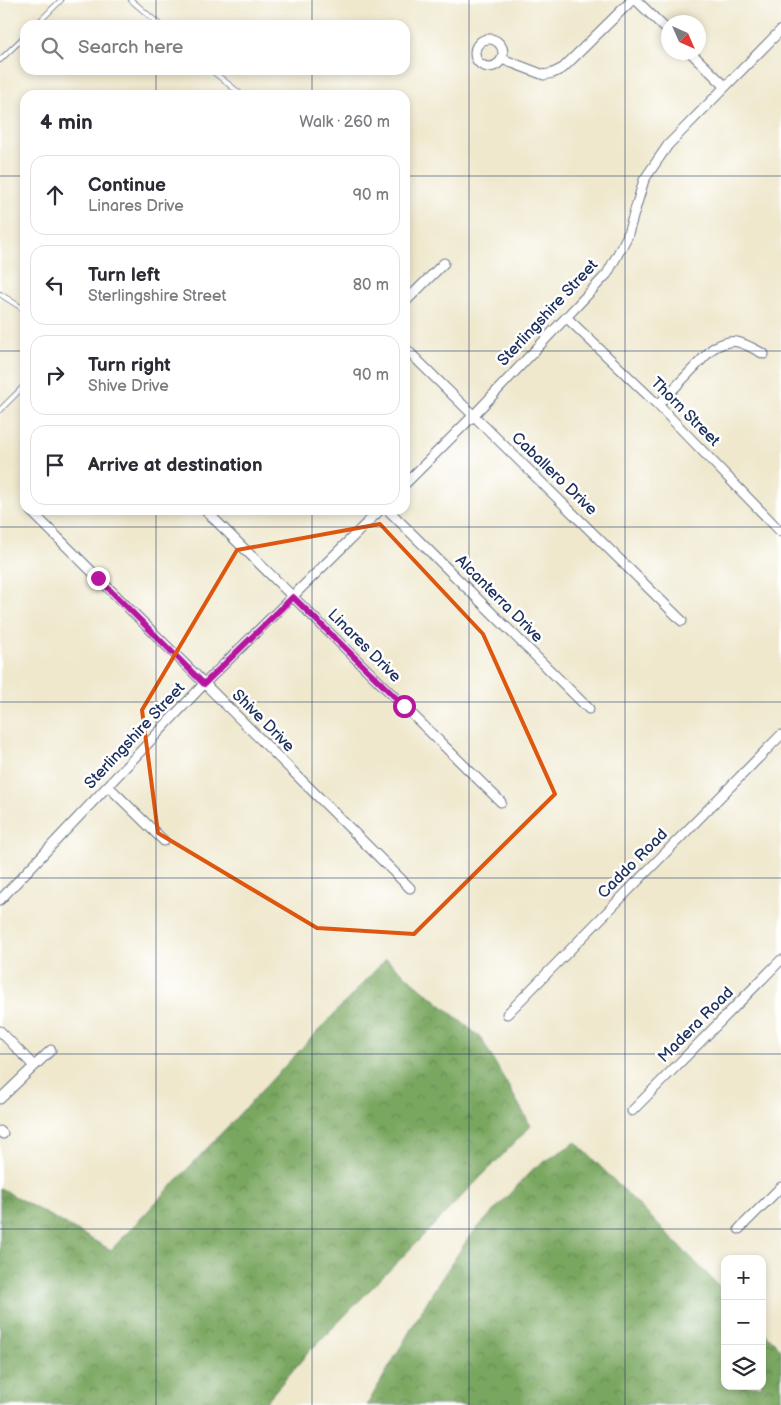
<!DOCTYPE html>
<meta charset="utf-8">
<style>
:root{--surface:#fff;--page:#f7f7f7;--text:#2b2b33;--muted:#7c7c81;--line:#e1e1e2}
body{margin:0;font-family:"Balsamiq Sans",sans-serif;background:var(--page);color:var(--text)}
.controls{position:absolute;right:15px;bottom:15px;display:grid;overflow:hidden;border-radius:10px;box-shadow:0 2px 8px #0003}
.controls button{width:45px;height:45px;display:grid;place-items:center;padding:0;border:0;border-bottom:1px solid var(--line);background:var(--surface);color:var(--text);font:25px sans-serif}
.compass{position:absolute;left:661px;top:15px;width:45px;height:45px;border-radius:50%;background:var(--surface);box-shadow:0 2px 8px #0003;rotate:135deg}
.stop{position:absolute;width:15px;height:15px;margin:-11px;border:4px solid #b5179e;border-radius:50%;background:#fff}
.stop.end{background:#b5179e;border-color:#fff;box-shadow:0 1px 5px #0008}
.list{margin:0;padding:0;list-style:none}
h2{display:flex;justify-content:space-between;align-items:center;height:65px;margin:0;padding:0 20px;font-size:21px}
h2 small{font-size:16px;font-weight:400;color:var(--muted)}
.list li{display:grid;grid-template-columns:32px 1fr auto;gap:15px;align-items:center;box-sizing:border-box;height:80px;margin:0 10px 10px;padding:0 10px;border:1px solid var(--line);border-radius:15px}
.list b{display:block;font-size:19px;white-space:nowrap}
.list p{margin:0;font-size:16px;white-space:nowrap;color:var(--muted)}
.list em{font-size:16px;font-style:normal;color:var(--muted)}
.icon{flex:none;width:28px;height:28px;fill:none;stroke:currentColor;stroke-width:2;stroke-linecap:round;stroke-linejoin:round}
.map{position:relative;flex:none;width:781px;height:1405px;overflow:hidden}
.search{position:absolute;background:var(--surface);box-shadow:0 2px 8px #0003;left:20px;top:20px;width:390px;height:55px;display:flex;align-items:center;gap:12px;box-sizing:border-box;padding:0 18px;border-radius:15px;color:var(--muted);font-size:19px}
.panel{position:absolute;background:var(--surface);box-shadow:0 2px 8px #0003;left:20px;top:90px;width:390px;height:425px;border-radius:15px}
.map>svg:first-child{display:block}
.forest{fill:url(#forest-crowns);stroke:#4a6b5f}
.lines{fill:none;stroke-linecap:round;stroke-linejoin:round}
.lane-casing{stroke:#657085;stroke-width:6}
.street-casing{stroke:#657085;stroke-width:11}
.lane{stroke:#fff;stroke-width:4.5}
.street{stroke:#fff;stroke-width:9}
.route{stroke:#b5179e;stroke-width:6}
.marked{fill:none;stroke:#de5710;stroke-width:4;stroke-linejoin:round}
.grid{fill:none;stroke:#1b2f5e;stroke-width:1;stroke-opacity:0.55}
.labels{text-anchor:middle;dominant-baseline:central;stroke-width:5;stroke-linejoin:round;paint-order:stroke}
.street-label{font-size:16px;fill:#1b2f5e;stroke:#fff}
</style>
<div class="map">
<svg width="781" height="1405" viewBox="0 0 781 1405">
<defs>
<pattern id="forest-crowns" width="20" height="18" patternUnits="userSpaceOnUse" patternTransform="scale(1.25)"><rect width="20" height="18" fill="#7aa760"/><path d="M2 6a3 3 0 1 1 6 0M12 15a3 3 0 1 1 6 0" fill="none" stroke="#638852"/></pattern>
</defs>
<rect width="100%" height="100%" fill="#fff"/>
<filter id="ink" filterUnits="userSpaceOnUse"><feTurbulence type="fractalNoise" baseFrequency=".02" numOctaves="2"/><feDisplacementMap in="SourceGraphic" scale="10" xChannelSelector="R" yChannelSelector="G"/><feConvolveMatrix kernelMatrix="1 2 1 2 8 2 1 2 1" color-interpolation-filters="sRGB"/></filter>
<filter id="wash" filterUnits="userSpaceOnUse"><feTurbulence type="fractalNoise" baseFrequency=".0096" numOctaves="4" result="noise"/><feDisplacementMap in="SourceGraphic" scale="20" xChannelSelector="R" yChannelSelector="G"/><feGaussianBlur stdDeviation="1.12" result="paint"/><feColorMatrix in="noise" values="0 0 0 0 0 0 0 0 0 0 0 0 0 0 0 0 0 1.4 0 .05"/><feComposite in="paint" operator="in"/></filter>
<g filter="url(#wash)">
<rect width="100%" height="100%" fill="#efe8cd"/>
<path class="forest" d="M386,959L481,1038L531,1126L307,1354L263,1405H0V1188L111,1250Z
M576,1142L725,1292V1386H762V1330L781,1349V1405H367L432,1293L469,1237L533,1169Z"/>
</g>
<g filter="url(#ink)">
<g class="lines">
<g class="lane-casing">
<path id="lane" d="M131,0L160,25
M36,25L61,0
M0,60L25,36
M211,70L242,95
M0,294L25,310
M0,410L25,385"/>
</g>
<g class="street-casing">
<path id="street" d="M636,0L668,31
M475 53a14 14 0 1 1 28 0a14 14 0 1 1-28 0Z
M690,52L725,86
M502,59L544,75L553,73L563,68L632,0
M405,302L444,263
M566,317L658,405L781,532
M405,348L682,621
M658,405L712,349C735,335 742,343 764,354
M405,484L473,416L607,274L627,237L644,180L668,145L781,30
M205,510L501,802
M388,510L589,709
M31,511L410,888
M108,786L164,841
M0,900L204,684L380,510
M507,1014L781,735
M0,1031L34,1066
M0,1099L51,1050
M632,1111L781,960
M0,1131L3,1134
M739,1229L781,1187"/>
</g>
<use href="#lane" class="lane"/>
<use href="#street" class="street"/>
</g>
</g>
<g class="lines" filter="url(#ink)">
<path class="route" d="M98,578L204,684L293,597L404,706"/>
</g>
<path class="marked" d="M380,524L483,634L555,794L414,934L317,928L158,833L142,710L237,550Z"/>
<path class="grid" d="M156,0V25M312,0V25M469,0V1405M625,0V1405M156,70V95M312,70V95M0,176H25M405,176H781M0,351H25M405,351H781M156,510V1405M312,510V1405M0,527H781M0,702H781M0,878H781M0,1054H781M0,1229H781"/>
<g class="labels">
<g class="street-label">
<text transform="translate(548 313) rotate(-47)">Sterlingshire Street</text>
<text transform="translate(685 412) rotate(45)">Thorn Street</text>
<text transform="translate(554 474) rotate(44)">Caballero Drive</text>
<text transform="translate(499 599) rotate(45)">Alcanterra Drive</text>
<text transform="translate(364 646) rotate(45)">Linares Drive</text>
<text transform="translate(263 721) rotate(45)">Shive Drive</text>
<text transform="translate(135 736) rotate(-47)">Sterlingshire Street</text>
<text transform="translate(633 864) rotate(-45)">Caddo Road</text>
<text transform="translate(696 1025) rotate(-45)">Madera Road</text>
</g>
</g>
</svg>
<div class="controls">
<button>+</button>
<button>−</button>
<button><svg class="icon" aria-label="layers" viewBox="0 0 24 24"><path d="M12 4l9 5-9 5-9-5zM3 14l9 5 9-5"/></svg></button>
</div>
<svg class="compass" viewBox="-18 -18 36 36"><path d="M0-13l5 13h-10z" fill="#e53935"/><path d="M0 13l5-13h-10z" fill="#7c7c81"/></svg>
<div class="stop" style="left:404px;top:706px"></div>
<div class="stop end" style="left:98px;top:578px"></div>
<div class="search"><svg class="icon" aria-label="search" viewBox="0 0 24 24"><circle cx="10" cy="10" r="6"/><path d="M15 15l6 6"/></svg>Search here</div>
<section class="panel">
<h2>4 min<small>Walk · 260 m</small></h2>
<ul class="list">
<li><svg class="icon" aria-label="ahead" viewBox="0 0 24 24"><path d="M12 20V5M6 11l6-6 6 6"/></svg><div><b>Continue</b><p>Linares Drive</p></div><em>90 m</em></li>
<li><svg class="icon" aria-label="left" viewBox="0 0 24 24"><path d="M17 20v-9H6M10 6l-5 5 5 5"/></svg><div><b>Turn left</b><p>Sterlingshire Street</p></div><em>80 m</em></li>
<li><svg class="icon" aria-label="right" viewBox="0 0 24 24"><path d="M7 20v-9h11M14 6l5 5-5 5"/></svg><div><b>Turn right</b><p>Shive Drive</p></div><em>90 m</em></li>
<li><svg class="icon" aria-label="arrive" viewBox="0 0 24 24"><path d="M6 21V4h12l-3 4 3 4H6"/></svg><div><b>Arrive at destination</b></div></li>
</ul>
</section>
</div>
